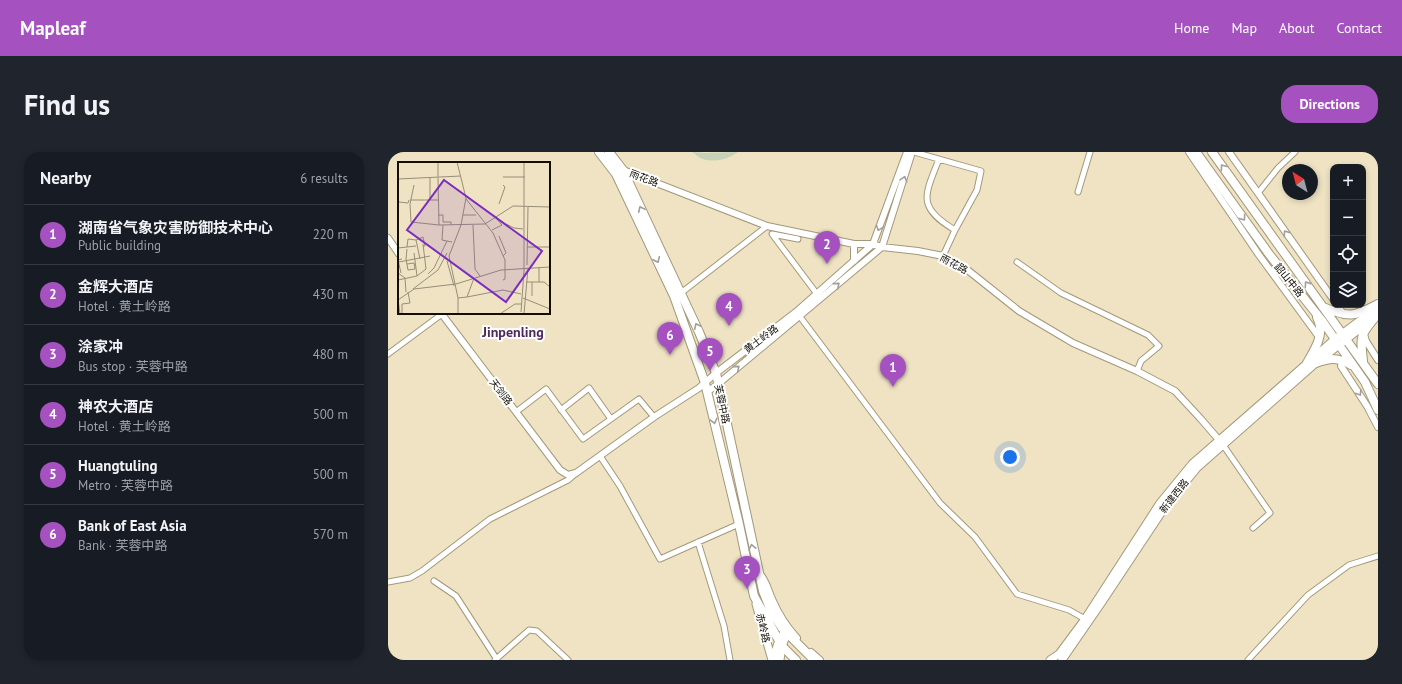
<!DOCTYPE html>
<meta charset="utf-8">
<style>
:root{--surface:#171b24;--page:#20242c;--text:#f1f3f6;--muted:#9ea1a6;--line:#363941;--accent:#a551c0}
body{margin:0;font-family:"PT Sans","Noto Sans SC",sans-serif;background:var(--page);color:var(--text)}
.controls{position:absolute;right:12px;top:12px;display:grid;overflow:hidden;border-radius:8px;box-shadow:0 2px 6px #0003}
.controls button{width:36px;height:36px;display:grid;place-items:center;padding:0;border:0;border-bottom:1px solid var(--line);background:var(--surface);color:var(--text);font:20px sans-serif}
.compass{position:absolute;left:894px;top:12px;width:36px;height:36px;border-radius:50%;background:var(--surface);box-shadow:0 2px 6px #0003;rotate:324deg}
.you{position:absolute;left:622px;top:305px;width:14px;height:14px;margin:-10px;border:3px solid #fff;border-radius:50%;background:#1a73e8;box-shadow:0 0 0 6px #1a73e833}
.badge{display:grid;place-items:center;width:26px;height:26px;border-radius:50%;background:var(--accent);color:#fff;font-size:13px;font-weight:700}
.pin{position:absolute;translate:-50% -33px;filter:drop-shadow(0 1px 2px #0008)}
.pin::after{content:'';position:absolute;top:21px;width:14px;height:12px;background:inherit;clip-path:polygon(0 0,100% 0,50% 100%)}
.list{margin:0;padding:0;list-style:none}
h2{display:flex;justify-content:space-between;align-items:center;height:52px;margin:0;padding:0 16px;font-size:17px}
h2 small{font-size:13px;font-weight:400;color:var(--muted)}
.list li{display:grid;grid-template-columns:26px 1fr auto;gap:12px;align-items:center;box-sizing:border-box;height:60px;padding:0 16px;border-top:1px solid var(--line)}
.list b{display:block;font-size:15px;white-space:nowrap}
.list p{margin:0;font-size:13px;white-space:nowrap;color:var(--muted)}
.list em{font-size:13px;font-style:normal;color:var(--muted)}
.icon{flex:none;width:22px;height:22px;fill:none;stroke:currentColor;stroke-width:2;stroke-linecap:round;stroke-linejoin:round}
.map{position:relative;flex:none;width:990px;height:508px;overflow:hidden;border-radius:16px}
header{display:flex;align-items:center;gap:24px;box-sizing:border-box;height:56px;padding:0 20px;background:var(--accent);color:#fff}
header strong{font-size:19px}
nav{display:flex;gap:22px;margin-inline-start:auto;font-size:14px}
.intro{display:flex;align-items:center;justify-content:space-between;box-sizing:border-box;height:96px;padding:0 24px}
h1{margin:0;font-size:28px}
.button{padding:10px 18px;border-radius:16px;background:var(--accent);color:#fff;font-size:14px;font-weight:700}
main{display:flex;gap:24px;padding:0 24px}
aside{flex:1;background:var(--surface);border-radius:16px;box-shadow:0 2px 6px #0003}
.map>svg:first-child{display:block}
.pitch{fill:#c7d3b7}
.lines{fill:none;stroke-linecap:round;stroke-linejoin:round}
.minor-casing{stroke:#a3987b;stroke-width:7}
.tertiary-casing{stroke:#a3987b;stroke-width:8}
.secondary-casing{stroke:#a3987b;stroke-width:9}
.primary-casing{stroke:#a3987b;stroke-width:10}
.minor{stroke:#fff;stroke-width:5}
.tertiary{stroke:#fff;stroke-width:6}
.secondary{stroke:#fff;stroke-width:7}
.primary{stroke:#fff;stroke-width:8}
.oneway{stroke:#a19f9b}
.labels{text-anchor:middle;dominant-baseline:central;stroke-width:4;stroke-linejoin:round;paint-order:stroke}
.street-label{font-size:10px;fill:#130f05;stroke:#fff}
.district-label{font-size:14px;font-weight:bold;fill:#50275d;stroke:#fff}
.inset-road{fill:none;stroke:#978e78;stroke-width:1}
.view{fill:#7b2cbf;fill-opacity:0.15;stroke:#7b2cbf;stroke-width:2}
.inset-edge{fill:none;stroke:#130f05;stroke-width:2}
</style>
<header>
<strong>Mapleaf</strong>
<nav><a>Home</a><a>Map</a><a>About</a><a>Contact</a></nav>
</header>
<div class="intro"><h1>Find us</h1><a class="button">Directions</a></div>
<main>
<aside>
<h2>Nearby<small>6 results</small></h2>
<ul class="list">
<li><span class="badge">1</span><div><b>湖南省气象灾害防御技术中心</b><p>Public building</p></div><em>220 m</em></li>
<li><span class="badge">2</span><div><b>金辉大酒店</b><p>Hotel · 黄土岭路</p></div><em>430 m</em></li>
<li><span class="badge">3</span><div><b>涂家冲</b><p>Bus stop · 芙蓉中路</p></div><em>480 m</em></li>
<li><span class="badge">4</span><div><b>神农大酒店</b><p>Hotel · 黄土岭路</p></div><em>500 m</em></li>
<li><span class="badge">5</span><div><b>Huangtuling</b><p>Metro · 芙蓉中路</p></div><em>500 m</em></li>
<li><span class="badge">6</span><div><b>Bank of East Asia</b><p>Bank · 芙蓉中路</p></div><em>570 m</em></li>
</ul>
</aside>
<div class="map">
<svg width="990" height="508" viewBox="0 0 990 508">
<rect width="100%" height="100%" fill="#efe3c4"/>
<path class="pitch" d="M304,0L317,1L350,0C341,7 326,11 315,7C311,6 307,2 304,0Z"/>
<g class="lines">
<g class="minor-casing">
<path id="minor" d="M526,0L593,19L589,38L567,78L555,104
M551,7C537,43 528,55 567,78
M690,40L702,0
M870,41L890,16L907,0
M410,87L384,82L429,142
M629,110L673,141L760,183L771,194L753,209L749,219
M293,141L379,74
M410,162L552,351L587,385L629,442L681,458L697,467
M0,202L54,162
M173,258L201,236L223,267
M128,260L158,237L195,287L251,247L266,265
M833,290L882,361L865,376
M212,304L232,334L272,407L351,372
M310,390L336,474L342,508
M46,429L68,444L108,506
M0,430L22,426L34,419L102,367L180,328L188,321
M107,508L141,478L149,479L180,508
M860,508L920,443L961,413L990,404"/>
</g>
<g class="tertiary-casing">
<path id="tertiary" d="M801,0L871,103L931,185
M841,0L945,147
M235,18L379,74L466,92H485L494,95L530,99L555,104L577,116L631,159L685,191L749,219L787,239L812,266L831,288
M0,86L11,102
M466,109V92
M949,153L956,163
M53,161L172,318L180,323L188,321L266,265L311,236L328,221L408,160L485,92L519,0
M976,182L978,189L990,208
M955,208L953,214L979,254L990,275
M319,240L330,232L494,95L524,0
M371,421C379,429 380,439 385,449C391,463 399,475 409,486
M423,500L432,508"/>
</g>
<g class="secondary-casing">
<path id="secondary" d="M368,452L384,508
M387,508C387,495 390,490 397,479
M392,508L394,494L399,482
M662,508L671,502L697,467L772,351L804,312L947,187L990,155
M674,508L714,450L777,355L809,316L928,211L983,168"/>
</g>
<g class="primary-casing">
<path id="primary" d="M211,0L228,22L286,144L317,231L351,372L366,444L394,494L408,508
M221,0L235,18L311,180L328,221L375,439L383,459L394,476L426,508
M808,0L881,102L935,170L977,230L990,258
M824,0L990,232
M935,155C961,166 965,165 990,152
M975,209C972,182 972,183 990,162
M919,211C925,200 934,187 932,175C932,172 930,168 929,165
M928,211C942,206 950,205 963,213"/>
</g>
<use href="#minor" class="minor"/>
<use href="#tertiary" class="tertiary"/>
<use href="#secondary" class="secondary"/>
<use href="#primary" class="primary"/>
</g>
<defs><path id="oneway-chevron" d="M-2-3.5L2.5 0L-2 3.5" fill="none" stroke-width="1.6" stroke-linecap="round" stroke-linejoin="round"/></defs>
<g class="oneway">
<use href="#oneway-chevron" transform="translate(835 15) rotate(-126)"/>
<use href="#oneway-chevron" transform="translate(516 27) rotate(-73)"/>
<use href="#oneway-chevron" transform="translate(253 57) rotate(-115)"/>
<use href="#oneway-chevron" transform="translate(855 66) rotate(54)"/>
<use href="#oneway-chevron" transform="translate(491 76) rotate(110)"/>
<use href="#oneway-chevron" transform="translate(898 81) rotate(-125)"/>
<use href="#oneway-chevron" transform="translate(269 108) rotate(65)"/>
<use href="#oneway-chevron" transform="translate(919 132) rotate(-125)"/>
<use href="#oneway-chevron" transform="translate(449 133) rotate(-40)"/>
<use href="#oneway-chevron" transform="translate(309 174) rotate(-115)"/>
<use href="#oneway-chevron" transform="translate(349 216) rotate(-40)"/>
<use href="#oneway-chevron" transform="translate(971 241) rotate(57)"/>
<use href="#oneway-chevron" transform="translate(326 269) rotate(76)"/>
<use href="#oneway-chevron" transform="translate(364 395) rotate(-103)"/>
</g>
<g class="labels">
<g class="street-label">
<text transform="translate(256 26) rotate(21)">雨花路</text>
<text transform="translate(566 112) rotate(28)">雨花路</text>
<text transform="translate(901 128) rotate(51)">韶山中路</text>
<text transform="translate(373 187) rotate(-37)">黄土岭路</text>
<text transform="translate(113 240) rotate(53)">天剑路</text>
<text transform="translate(334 252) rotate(78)">芙蓉中路</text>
<text transform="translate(786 344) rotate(-52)">新建西路</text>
<text transform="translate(375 476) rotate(76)">赤岭路</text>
</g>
<g class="district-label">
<text x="125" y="180">Jinpenling</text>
</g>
</g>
<g transform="translate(10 10)">
<rect width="152" height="152" fill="#efe3c4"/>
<path class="inset-road" d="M40,0V15M59,0L68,36L63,63L51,94L60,136V152M105,15H127M40,16L41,63L87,62L115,44L152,45M0,17L63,14M16,23L12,42L13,60L41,63M68,37L95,71L107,98V117L105,118M12,38H40M32,38V16M1,40L10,41L11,38M101,42L107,25L105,23M40,53H45V60H53V63M65,53H78M108,62L116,66L125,67M45,63L44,78L54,80M75,63L77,107L82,114M94,68L104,63L98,56M101,74L108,91L105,94M18,78L25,75L27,84H25M9,85L10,77L18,78L22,97M129,85H152M0,86L18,84M9,87L8,97L10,108L17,107L16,101L9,102M49,99L56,124M1,100L32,94M129,103L130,45M141,105V120M0,111L7,116L8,130M3,111L0,98L4,97M30,112L36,106L49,79M19,114L28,107L25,82M0,118L19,114L16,91M128,120H134V134M134,120H146L152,125M15,127L40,108L49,91M69,135L105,128L123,132M60,136L69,135L76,116M125,136L152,147M0,137L2,152M0,138L16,127L58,122L103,108L152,105M123,150L126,109V0M4,152V142L12,141L10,130M102,152L117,142H123M126,152L130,106"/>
<path class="view" d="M46,18L144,89L108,140L9,68Z"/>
<rect width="152" height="152" class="inset-edge"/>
</g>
</svg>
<div class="controls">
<button>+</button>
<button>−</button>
<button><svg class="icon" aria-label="locate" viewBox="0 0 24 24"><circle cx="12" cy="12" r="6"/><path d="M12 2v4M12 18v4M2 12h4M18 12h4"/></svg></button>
<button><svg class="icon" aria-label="layers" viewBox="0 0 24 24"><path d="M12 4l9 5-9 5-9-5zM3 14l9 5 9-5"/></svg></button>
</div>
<svg class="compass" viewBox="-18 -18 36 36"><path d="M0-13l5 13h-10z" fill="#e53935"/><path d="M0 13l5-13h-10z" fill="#9ea1a6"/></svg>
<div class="you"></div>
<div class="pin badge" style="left:505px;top:235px">1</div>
<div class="pin badge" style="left:439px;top:112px">2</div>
<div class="pin badge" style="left:359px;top:437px">3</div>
<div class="pin badge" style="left:341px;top:174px">4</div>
<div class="pin badge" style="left:322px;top:219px">5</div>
<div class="pin badge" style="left:282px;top:203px">6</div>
</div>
</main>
